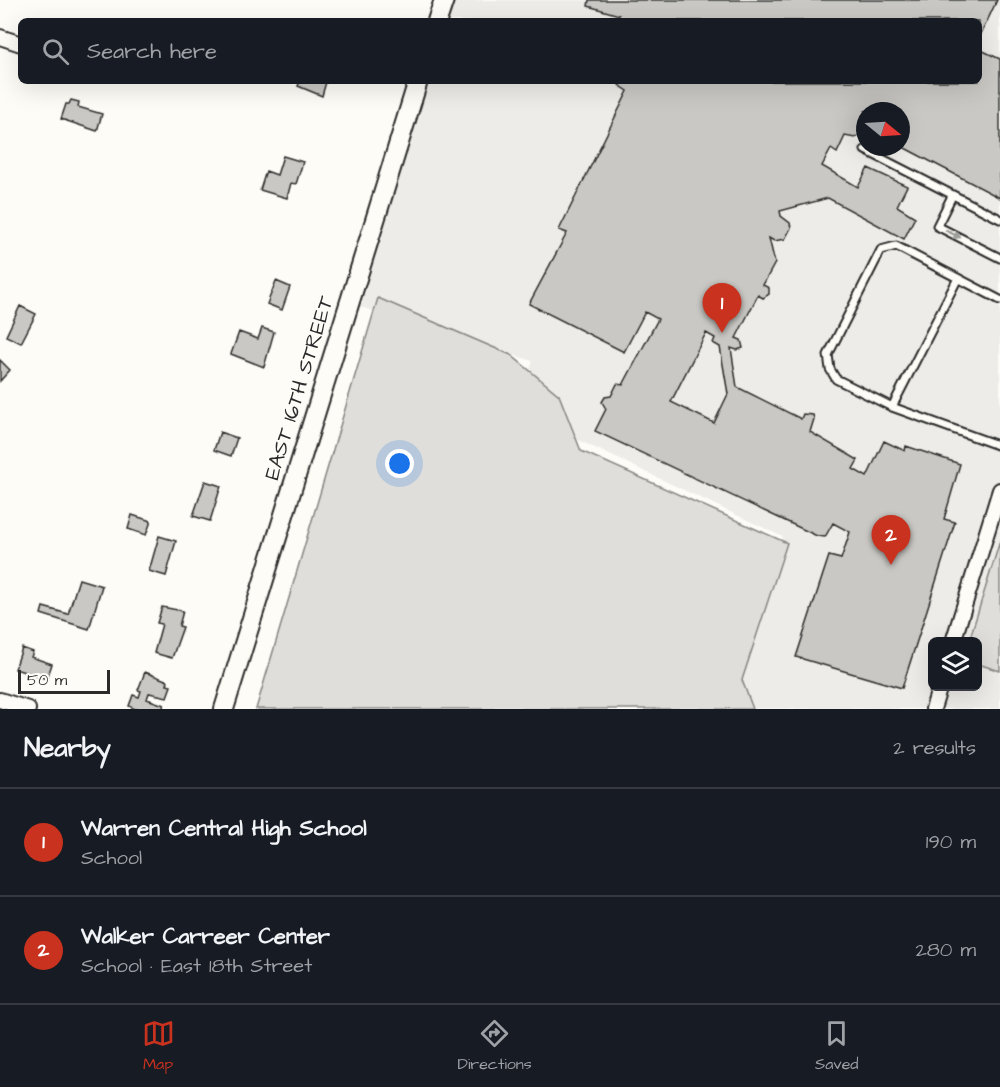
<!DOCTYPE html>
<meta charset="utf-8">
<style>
:root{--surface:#171b24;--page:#242831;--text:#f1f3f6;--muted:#9ea1a6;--line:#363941;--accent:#c8321e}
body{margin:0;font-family:"Architects Daughter",sans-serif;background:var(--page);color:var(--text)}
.controls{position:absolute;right:18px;bottom:18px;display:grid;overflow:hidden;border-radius:9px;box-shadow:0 6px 24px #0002}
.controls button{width:54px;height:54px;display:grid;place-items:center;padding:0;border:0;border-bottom:2px solid var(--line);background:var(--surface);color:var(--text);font:30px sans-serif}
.compass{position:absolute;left:856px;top:102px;width:54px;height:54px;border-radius:50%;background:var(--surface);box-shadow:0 6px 24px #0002;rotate:108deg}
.scale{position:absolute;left:18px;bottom:15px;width:92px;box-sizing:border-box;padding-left:6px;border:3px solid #2b2b2b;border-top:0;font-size:16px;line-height:21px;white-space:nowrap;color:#2b2b2b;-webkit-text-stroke:4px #fdfcf7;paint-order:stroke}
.you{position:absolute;left:400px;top:464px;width:21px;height:21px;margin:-15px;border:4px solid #fff;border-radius:50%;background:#1a73e8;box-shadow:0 0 0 9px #1a73e833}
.badge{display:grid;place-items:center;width:39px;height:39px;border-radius:50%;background:var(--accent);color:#fff;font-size:20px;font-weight:700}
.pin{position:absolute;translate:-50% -50px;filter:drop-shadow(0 2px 3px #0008)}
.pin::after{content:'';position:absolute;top:32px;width:21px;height:18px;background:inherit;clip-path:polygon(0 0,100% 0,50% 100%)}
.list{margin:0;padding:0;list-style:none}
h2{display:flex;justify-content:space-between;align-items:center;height:78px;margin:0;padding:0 24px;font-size:26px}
h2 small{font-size:20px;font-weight:400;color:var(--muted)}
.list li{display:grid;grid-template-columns:39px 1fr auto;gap:18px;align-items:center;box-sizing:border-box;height:108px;padding:0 24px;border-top:2px solid var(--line)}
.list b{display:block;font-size:22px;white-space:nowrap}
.list p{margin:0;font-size:20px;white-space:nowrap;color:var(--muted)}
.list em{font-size:20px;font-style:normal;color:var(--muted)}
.icon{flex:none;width:33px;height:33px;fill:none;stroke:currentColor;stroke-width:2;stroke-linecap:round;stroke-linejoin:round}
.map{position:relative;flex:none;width:1000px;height:709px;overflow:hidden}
.search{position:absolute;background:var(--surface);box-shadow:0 6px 24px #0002;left:18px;right:18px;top:18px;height:66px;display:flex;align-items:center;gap:15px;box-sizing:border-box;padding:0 21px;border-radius:9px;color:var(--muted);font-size:22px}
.sheet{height:294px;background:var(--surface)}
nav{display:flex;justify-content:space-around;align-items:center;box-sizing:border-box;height:84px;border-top:2px solid var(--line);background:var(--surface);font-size:16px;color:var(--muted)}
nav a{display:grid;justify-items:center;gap:3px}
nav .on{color:var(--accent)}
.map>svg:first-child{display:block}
.built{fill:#edece8;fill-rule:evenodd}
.green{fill:#dfdeda;stroke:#858482;stroke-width:1.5}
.building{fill:#c9c8c4;stroke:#2b2b2b;stroke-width:1.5;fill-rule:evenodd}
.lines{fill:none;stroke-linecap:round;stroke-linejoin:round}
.service-casing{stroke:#2b2b2b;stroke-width:11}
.minor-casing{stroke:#2b2b2b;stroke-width:18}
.tertiary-casing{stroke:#2b2b2b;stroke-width:22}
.service{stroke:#fdfcf7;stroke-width:7}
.minor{stroke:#fdfcf7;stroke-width:14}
.tertiary{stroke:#fdfcf7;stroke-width:18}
.oneway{fill:#9e9e9b}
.labels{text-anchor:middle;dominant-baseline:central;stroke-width:6;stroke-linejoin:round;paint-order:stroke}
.street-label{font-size:21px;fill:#2b2b2b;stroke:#fdfcf7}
</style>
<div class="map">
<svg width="1000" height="709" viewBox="0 0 1000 709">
<rect width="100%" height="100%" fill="#fdfcf7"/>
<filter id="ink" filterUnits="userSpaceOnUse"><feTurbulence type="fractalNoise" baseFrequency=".0167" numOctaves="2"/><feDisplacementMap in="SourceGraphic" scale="12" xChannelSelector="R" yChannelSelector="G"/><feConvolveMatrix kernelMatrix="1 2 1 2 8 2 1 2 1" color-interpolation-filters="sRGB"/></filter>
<g filter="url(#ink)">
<path class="built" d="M451,0H1000V709H753L739,674L783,537L517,411L533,361L357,306L426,81H979V21H445ZM865,111H901V147H865ZM932,642H978V686H932Z"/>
<path class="green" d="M378,298L511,355L559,395L581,451L787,543L742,680L753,709H256Z
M1000,541V671L978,664V642L969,641Z"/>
<path class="building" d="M589,0H997L980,36L979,21H617L619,15L588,6Z
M979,49L1000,59V198L901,146V111H865V130L855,138L845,136L837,153L831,149L822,166L858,187L868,168L907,186L897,206L915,217L904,239L828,198L780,211L781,216L790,223L791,228L785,239L774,241L769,238L775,263L763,285L769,288V294L763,298L758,295L736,338L741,340L743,348L737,350L731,348L737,387L801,419L803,414L813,415L814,419L810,432L858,460L853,469L867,477L884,441L905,451L906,446L960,464L944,519L955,522L902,688L796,657L829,556L841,559L850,532L833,523L825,537L817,536L595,431L606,409L602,402L605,397L611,396L617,384L623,385L658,319L645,312L624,352L529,304L567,233L559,230L628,91L619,85L621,81H979ZM706,333L715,338L713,343L720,347L728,394L714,423L671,402Z
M300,81H323L326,82L322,96L298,86Z
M71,100L79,102L78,107L102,114L97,131L61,119L66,104H69Z
M283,156L303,162L296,184L291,183L287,198L260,190L266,171L277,175Z
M276,281L290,287L282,310L267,304Z
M20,306L36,314L21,343L6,336Z
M262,328L274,332L264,367L231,354L239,332L258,339Z
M0,360L10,370L0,381Z
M220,432L237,438L231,456L214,450Z
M205,481L221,486L210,521L193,516Z
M132,515L151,521L146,535L128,529Z
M159,536L176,541L166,576L149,571Z
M79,579L102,586L89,629L41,614L43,607L68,614Z
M162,607L183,611L179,626L183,627L172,658L154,653L162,624L157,623Z
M22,648L33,652L31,657L52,664L47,679L15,669Z
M145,672L168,681L167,685L171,686L167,697L149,693L147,699L164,705L162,709H135L129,706L133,695L139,697L141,691L138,690Z"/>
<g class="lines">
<g class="service-casing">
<path id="service" d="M865,150L1000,219
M952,196L937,226L1000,258
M1000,300L896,246L881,250L828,355L830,369L836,379L892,407L1000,446
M892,407L958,278"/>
</g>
<g class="minor-casing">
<path id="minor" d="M0,37L21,44
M953,642L1000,490
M0,700L28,709
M933,709L940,686"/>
</g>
<g class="tertiary-casing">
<path id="tertiary" d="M437,21L444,0
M224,709L418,81"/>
</g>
<use href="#service" class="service"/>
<use href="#minor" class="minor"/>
<use href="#tertiary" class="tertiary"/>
</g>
<defs><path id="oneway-solid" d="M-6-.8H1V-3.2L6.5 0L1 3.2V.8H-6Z" transform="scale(1.5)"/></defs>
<use class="oneway" href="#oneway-solid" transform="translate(953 234) rotate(26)"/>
</g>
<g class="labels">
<g class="street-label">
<text transform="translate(299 388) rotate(-73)">EAST 16TH STREET</text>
</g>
</g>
</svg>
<div class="controls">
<button><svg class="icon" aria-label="layers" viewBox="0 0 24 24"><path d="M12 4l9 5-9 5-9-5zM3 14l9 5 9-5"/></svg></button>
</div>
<svg class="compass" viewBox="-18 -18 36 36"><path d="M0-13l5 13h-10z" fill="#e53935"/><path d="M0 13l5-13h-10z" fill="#9ea1a6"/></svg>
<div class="scale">50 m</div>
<div class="you"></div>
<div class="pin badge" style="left:722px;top:333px">1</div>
<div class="pin badge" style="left:891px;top:565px">2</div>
<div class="search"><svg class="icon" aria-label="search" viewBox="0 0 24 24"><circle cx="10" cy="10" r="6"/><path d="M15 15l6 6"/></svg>Search here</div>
</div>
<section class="sheet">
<h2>Nearby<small>2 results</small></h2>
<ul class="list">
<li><span class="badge">1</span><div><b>Warren Central High School</b><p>School</p></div><em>190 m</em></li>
<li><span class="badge">2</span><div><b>Walker Carreer Center</b><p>School · East 18th Street</p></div><em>280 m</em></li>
</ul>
</section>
<nav>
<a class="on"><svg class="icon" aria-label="map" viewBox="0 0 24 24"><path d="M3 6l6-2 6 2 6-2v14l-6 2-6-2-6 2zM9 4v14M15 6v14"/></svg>Map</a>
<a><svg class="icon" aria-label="directions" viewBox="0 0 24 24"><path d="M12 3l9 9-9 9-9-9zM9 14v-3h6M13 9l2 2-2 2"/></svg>Directions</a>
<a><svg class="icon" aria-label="saved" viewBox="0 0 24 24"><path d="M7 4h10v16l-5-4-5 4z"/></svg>Saved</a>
</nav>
